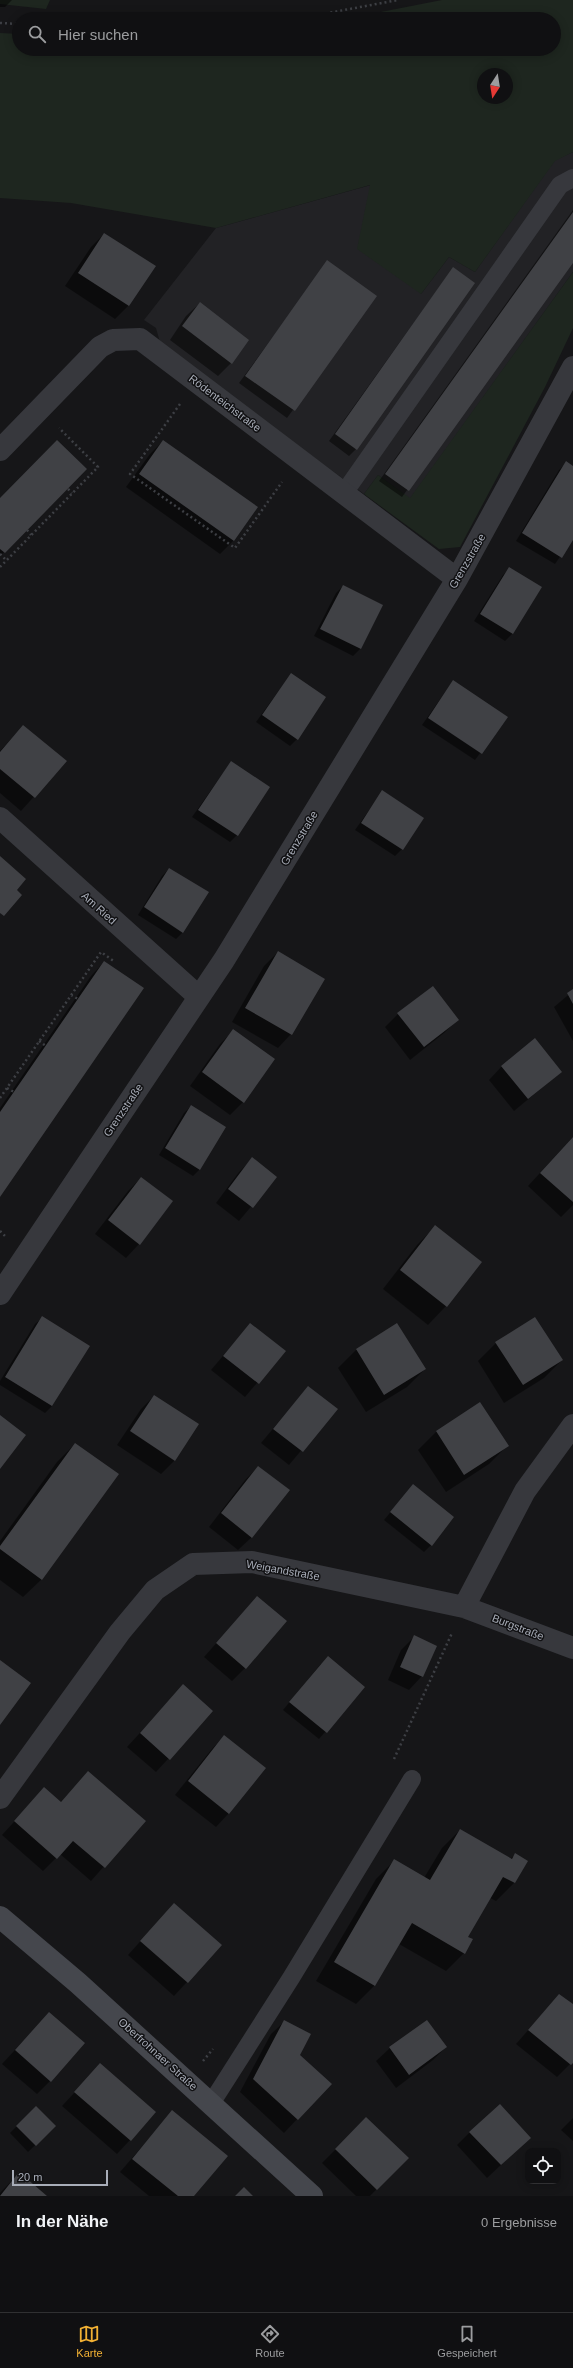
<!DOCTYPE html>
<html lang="de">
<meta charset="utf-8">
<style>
:root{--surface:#101012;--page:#19191b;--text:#f1f3f6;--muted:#9c9d9f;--line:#303032;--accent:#f2b134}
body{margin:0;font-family:Helvetica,sans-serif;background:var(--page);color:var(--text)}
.controls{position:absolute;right:12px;bottom:12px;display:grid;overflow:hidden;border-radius:8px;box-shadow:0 2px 10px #0003}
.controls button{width:36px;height:36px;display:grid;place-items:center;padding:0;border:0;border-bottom:1px solid var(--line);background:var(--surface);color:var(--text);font:20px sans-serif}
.compass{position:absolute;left:477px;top:68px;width:36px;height:36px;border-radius:50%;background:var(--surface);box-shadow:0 2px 10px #0003;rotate:192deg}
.scale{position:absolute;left:12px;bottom:10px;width:96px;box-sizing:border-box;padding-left:4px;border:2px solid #a8adb8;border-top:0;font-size:11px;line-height:14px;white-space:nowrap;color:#a8adb8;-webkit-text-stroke:3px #111113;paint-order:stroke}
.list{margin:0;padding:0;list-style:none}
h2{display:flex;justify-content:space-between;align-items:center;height:52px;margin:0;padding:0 16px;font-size:17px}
h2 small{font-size:13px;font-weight:400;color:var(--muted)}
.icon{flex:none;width:22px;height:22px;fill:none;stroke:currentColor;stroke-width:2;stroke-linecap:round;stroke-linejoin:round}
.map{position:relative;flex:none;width:573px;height:2196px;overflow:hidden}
.search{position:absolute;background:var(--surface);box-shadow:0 2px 10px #0003;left:12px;right:12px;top:12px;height:44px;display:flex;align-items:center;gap:10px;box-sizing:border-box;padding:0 14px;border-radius:22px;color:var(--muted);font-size:15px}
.sheet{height:116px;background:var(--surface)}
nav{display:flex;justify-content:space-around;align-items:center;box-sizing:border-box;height:56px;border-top:1px solid var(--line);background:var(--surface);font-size:11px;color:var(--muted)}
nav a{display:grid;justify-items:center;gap:2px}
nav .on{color:var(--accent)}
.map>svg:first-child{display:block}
.built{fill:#222225}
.green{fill:#1e261f;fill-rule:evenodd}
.shadow{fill:#0007}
.building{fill:#404145}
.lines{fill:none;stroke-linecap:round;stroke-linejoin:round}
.path{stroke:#3d3f44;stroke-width:2.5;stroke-dasharray:2 3;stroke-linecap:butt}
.service{stroke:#37383d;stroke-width:18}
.minor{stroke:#37383d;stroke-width:22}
.secondary{stroke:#45474d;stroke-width:22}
.labels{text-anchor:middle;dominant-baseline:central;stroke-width:3;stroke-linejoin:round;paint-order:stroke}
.street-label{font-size:11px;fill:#a8adb8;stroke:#111113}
</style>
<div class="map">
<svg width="573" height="2196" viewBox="0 0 573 2196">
<rect width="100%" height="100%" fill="#161618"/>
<path class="built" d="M573,152V272L410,499L378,475L364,494L161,346L156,328L144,320L216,228L371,185L421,294L449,257L475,272L555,160Z"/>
<path class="green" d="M0,0H50L46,9L0,4Z
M442,0H573V152L555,161L475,272L449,257L421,294L357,249L370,185L216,228L71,203L0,198V33L19,34V49H554V19H345ZM483,74H507V98H483Z
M573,272V328L545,387L460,547L439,549L364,494L378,475L410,498Z"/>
<path class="shadow" d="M0,0H12L5,7H0Z
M573,210V262L402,497L379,481Z
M104,234L154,267L128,306L115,319L65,286L91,247Z
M328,262L376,296L287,418L239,383Z
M453,268L356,449L349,456L329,441Z
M200,303L231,363L218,376L170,340L186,316Z
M163,441L257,507L233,541L220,554L126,487L150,454Z
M566,463L573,467V538L555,564L516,541L559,470Z
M86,469L0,556V499Z
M510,568L541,588L512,634L505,641L474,621L503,575Z
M343,586L382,605L360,649L353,656L314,636L336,593Z
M291,674L297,739L290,746L256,722Z
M453,681L507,717L475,760L422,725Z
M23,726L65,762L21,811L0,793V751Z
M231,762L237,835L230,842L192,817Z
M382,792L402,849L395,856L355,830Z
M169,869L183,932L176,939L138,915L162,876Z
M278,952L291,1034L278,1048L232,1022L264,966Z
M104,962L0,1195V1108L91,976Z
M573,991V1041L554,1007Z
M398,1014L457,1020L444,1033L410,1060L385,1027Z
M233,1031L243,1102L230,1115L190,1086L220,1044Z
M502,1066L561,1072L514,1111L489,1080Z
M191,1106L200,1169L193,1176L159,1155L184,1113Z
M573,1137V1205L561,1217L528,1186Z
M252,1159L276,1177L239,1221L216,1203L239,1172Z
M141,1178L172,1201L139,1244L126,1258L95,1234L128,1191Z
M436,1226L481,1262L446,1306L428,1325L383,1289L417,1245Z
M42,1318L52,1406L45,1413L0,1385V1381L35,1324Z
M250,1324L284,1351L245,1397L211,1370Z
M397,1324L425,1369L407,1387L366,1412L338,1368L356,1350Z
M496,1343L562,1360L544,1378L504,1403L478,1361Z
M308,1387L336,1409L289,1465L261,1443Z
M154,1396L198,1424L174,1461L161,1474L117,1445L141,1409Z
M480,1404L507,1446L489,1464L446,1492L418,1450L436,1432Z
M75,1444L42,1579L23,1597L0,1580V1541L57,1462Z
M258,1467L252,1537L238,1550L209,1527L245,1480Z
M413,1485L431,1545L424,1552L384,1520Z
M257,1597L245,1668L232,1681L204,1657Z
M414,1637L422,1676L409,1690L388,1680L401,1650Z
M321,1664L364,1687L319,1739L283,1710Z
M183,1686L212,1711L156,1772L127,1747Z
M224,1736L229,1813L216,1827L175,1795L211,1750Z
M88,1772L144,1821L91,1881L60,1854L43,1871L2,1835L44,1789L60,1803Z
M460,1830L510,1859L515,1855L527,1862L514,1883L496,1901L490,1898L467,1937L464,1953L446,1971L399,1944L374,1986L356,2004L316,1981L376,1879L394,1861L424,1878L442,1848Z
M174,1904L221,1945L174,1996L128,1955Z
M559,1995L573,2006V2061L557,2077L516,2044Z
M49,2013L50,2081L37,2094L2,2064Z
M285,2021L299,2055L330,2084L284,2133L240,2092L271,2034Z
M427,2021L446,2047L433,2060L396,2088L376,2061L390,2048Z
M100,2065L155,2113L117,2154L62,2106Z
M36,2107L55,2126L28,2152L10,2133Z
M172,2112L193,2196H149L120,2172Z
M573,2118V2141L561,2130Z
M366,2119L407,2158L370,2196H356L322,2163Z
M470,2132L516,2151L487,2178L457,2145Z
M19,2173L45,2196H0V2193Z"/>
<path class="building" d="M573,212V263L409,491L385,474Z
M104,233L156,266L129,306L78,273Z
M327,260L377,296L295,411L245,376Z
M453,267L475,283L357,450L335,434Z
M200,302L249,340L232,364L182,326Z
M57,440L87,469L5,553L0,549V498Z
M163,440L258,507L234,541L139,474Z
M566,461L573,466V540L562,558L522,533Z
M509,567L542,587L513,634L480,614Z
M343,585L383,605L361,649L320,629Z
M291,673L326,697L298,740L262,715Z
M453,680L508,717L482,754L428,718Z
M23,725L67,761L35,798L0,769V752Z
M231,761L270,787L238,836L198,810Z
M382,790L424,818L403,850L361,823Z
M0,856L26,879L17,890L22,895L4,916L0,913Z
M169,868L209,892L183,933L144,907Z
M278,951L325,979L292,1035L245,1008Z
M104,961L144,988L0,1197V1112Z
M433,986L459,1020L424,1047L397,1013Z
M573,989V1004L567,993Z
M233,1029L275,1059L244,1103L202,1072Z
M535,1038L562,1072L528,1099L501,1066Z
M191,1105L226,1127L200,1170L165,1148Z
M573,1137V1202L540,1173Z
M252,1157L277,1177L253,1208L228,1189Z
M141,1177L173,1201L140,1245L108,1220Z
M435,1225L482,1262L447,1307L400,1270Z
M42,1316L90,1346L52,1406L5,1377Z
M535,1317L563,1360L523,1385L495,1342Z
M250,1323L286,1351L259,1384L223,1356Z
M397,1323L426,1369L384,1395L356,1349Z
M308,1386L338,1409L303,1452L273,1429Z
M154,1395L199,1424L175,1461L130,1431Z
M480,1402L509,1446L464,1475L436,1431Z
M0,1415L26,1435L0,1469Z
M75,1443L119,1474L42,1580L0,1549V1546Z
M258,1466L290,1490L252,1538L221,1513Z
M413,1484L454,1517L432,1546L390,1512Z
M257,1596L287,1621L246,1669L216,1643Z
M414,1635L437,1646L423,1677L400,1667Z
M328,1656L365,1687L327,1733L289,1702Z
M0,1660L31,1683L0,1725Z
M183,1684L213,1711L170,1760L140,1733Z
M224,1735L266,1768L229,1814L188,1781Z
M88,1771L146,1821L105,1868L73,1841L57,1859L14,1821L44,1787L61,1802Z
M460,1829L512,1859L515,1853L528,1861L515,1883L503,1877L468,1937L473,1939L465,1954L412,1923L375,1986L334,1962L394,1859L430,1880Z
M174,1903L222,1945L188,1983L140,1941Z
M559,1994L573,2004V2063L571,2065L528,2030Z
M49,2012L85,2043L51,2082L15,2050Z
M284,2020L311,2034L300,2055L332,2084L298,2120L253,2079Z
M427,2020L447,2047L409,2075L389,2047Z
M100,2063L156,2112L131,2141L74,2092Z
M500,2104L531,2138L501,2165L469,2132Z
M36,2106L56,2126L36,2146L16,2126Z
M172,2110L228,2156L194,2196H178L132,2159Z
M366,2117L409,2158L377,2190L335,2149Z
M19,2172L47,2196H0Z
M244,2187L253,2196H235Z"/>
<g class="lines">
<path class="path" d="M296,19L398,0
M0,23L19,24
M180,404L130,474L235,548L282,482
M68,489L72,493
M27,530L31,535
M0,554L6,560
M0,567L98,467L59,428
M71,995L78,999
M39,1041L46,1046
M7,1088L14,1092
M0,1098L101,952L115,962
M0,1231L5,1236
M394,1759L452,1633
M203,2061L213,2049"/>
<path class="service" d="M344,493L560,185L573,178
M212,2102L291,1978L412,1779"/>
<path class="minor" d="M0,450L100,347L113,340L140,339L457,579
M0,818L199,997
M0,1294L224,960L457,579L573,367
M464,1607L525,1491L573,1425
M0,1798L120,1632L155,1590L193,1564L252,1562L464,1607L573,1648"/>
<path class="secondary" d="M0,1917L78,1983L312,2196"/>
</g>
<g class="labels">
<g class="street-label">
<text transform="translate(225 403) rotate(37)">Rödenteichstraße</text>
<text transform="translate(467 561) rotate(-60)">Grenzstraße</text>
<text transform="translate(299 838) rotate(-59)">Grenzstraße</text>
<text transform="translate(99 908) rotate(42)">Am Ried</text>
<text transform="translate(123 1110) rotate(-56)">Grenzstraße</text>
<text transform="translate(283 1570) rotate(10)">Weigandstraße</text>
<text transform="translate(518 1627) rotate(21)">Burgstraße</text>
<text transform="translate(158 2054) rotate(42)">Oberfrohnaer Straße</text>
</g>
</g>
</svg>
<div class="controls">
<button><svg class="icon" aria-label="locate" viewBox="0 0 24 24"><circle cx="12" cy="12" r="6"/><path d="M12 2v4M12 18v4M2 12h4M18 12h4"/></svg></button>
</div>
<svg class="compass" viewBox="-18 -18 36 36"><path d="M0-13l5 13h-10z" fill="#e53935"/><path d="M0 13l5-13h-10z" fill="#9c9d9f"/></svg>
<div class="scale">20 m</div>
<div class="search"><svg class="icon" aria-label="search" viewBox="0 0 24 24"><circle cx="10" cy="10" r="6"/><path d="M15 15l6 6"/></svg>Hier suchen</div>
</div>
<section class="sheet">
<h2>In der Nähe<small>0 Ergebnisse</small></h2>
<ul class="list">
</ul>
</section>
<nav>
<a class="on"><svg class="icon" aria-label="map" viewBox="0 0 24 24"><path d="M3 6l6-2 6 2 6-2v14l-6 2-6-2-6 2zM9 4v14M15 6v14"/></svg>Karte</a>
<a><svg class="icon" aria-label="directions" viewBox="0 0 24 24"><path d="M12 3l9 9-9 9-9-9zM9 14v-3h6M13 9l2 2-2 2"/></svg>Route</a>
<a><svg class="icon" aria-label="saved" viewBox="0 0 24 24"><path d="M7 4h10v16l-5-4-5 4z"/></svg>Gespeichert</a>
</nav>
